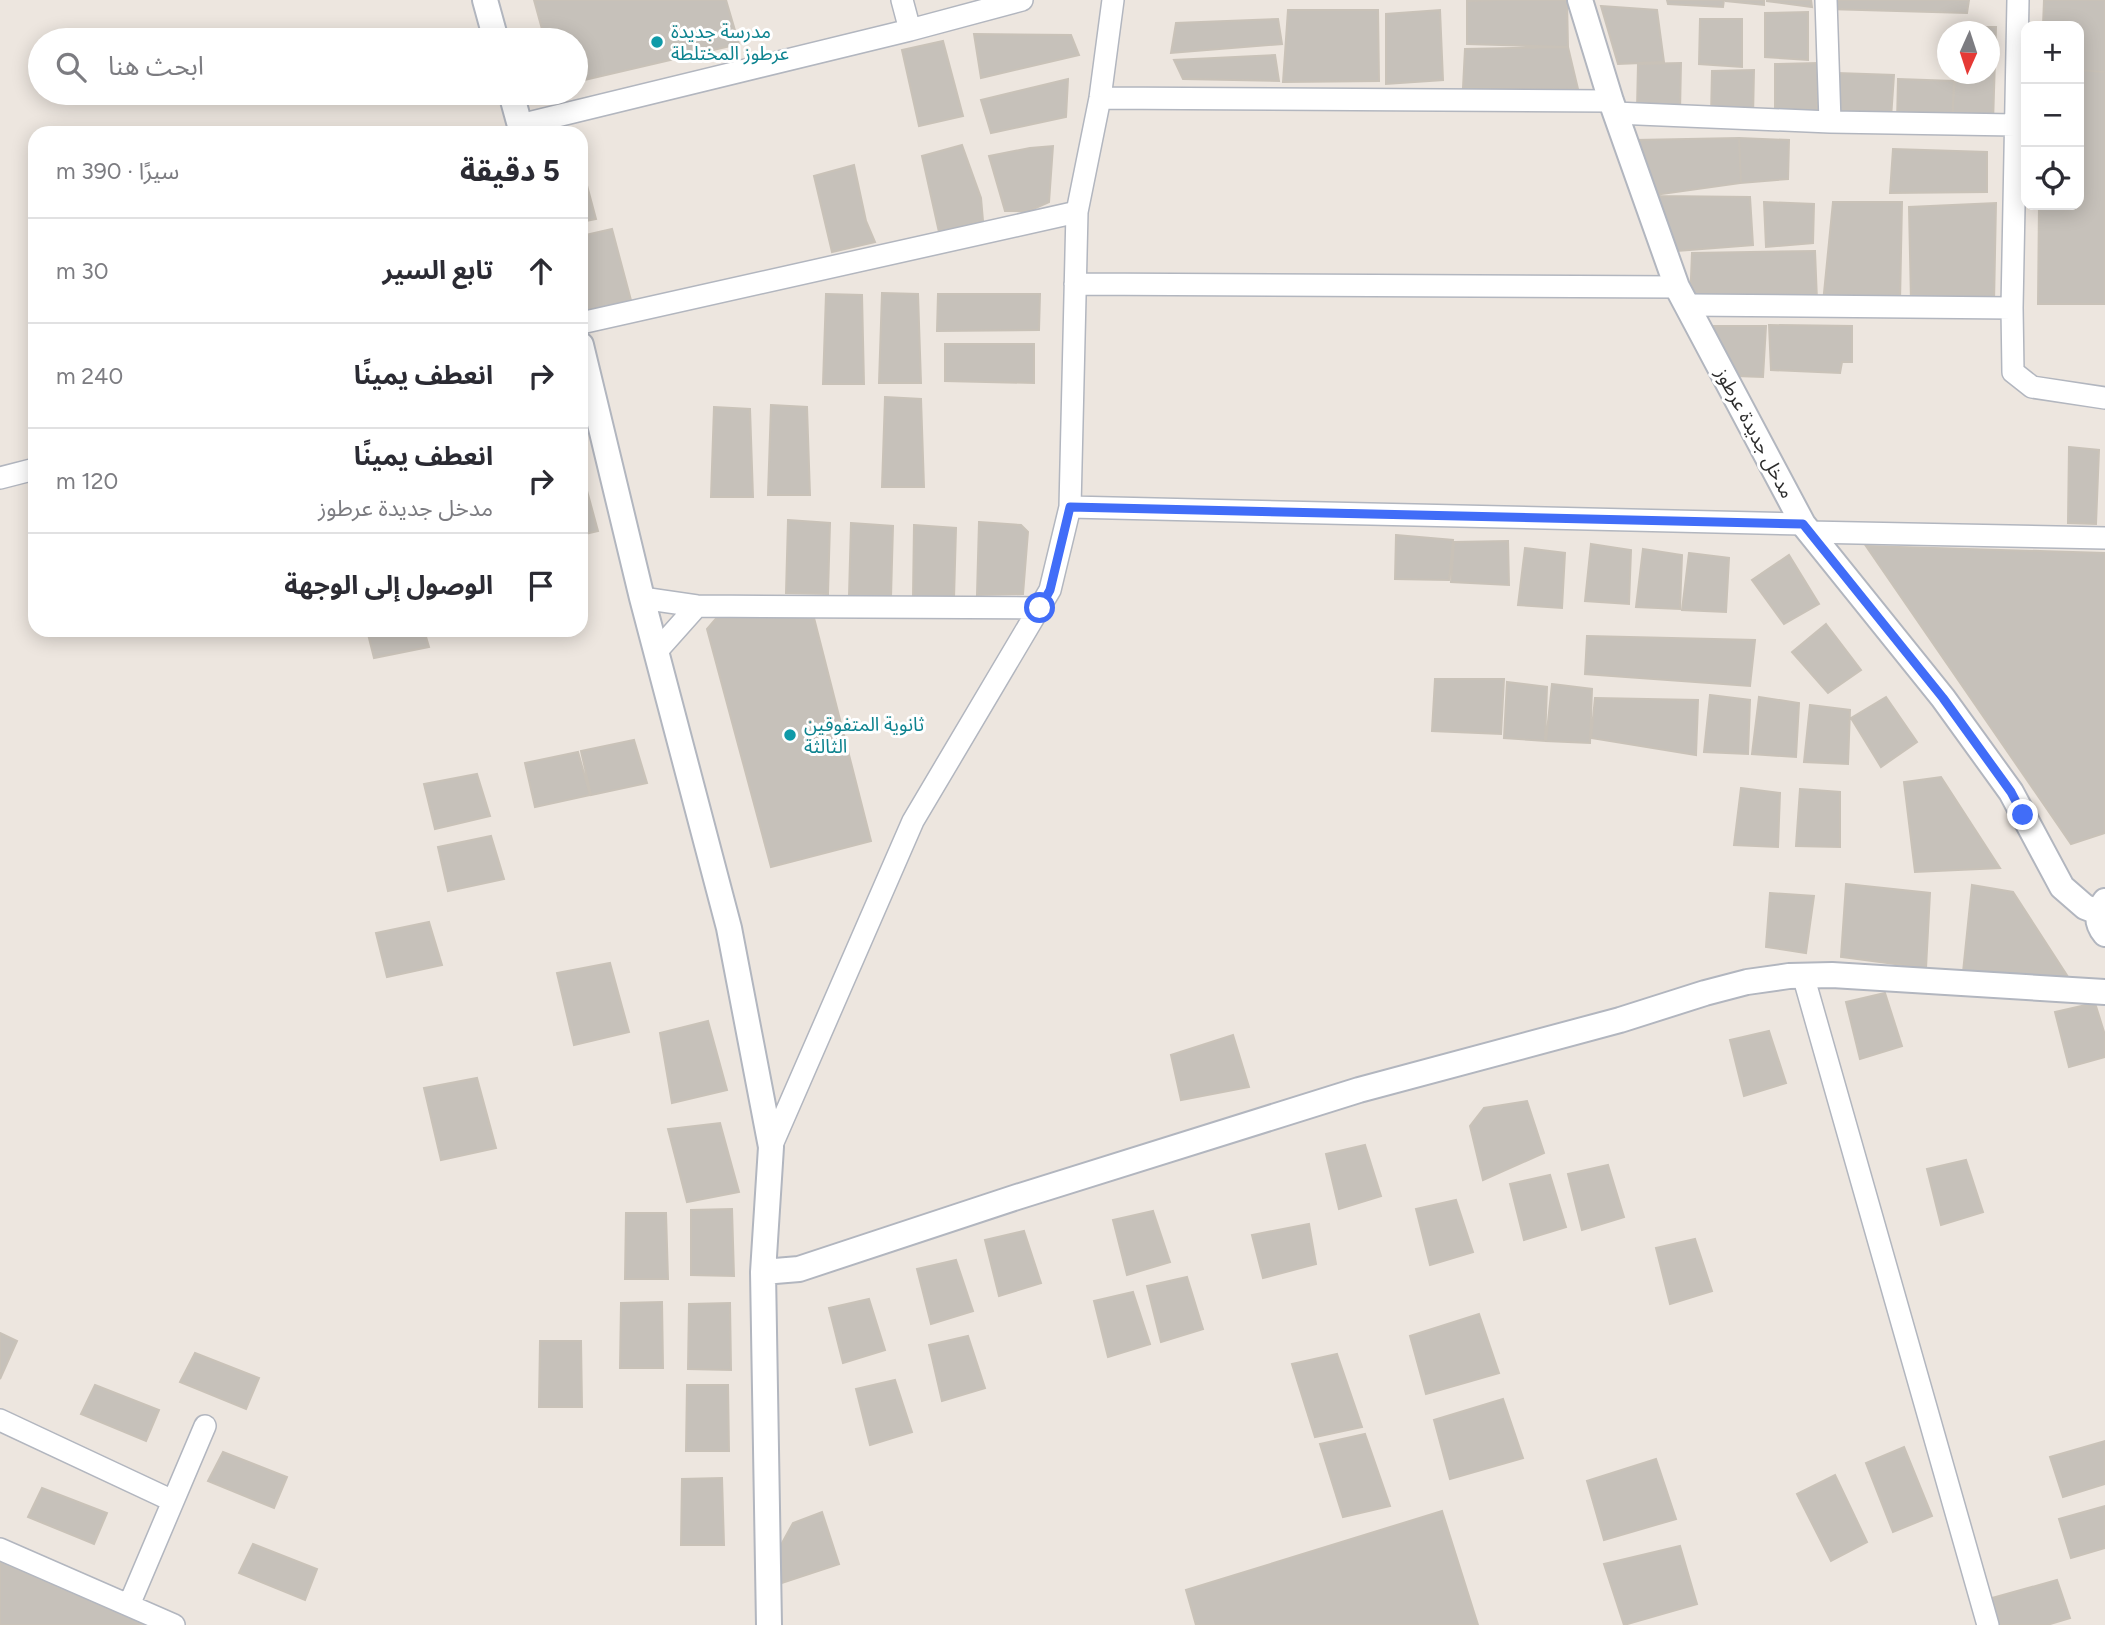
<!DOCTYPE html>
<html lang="ar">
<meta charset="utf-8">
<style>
:root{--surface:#fff;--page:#f7f7f7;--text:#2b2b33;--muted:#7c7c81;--line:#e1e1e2}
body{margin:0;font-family:Figtree,"Noto Sans Arabic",sans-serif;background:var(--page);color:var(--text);direction:rtl}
.controls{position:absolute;right:21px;top:21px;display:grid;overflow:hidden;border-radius:14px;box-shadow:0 4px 18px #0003}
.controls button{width:63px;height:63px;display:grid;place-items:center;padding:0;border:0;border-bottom:2px solid var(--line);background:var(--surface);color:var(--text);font:35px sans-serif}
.compass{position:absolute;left:1937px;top:21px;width:63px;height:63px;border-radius:50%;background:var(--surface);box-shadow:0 4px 18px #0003;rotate:183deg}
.stop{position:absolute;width:21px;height:21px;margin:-16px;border:5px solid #416df8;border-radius:50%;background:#fff}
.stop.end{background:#416df8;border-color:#fff;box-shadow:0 2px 7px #0008}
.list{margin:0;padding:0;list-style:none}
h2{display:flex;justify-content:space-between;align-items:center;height:91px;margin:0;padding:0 28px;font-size:30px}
h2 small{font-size:23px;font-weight:400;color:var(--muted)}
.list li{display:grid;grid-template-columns:46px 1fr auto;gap:21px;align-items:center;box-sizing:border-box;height:105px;padding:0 28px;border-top:2px solid var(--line)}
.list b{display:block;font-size:26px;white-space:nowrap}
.list p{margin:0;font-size:23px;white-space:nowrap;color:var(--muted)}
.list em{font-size:23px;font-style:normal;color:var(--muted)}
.icon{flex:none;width:38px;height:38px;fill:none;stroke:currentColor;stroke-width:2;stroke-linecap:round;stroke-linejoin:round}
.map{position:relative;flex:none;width:2105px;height:1625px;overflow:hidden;direction:ltr}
.search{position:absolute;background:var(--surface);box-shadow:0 4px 18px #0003;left:28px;top:28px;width:560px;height:77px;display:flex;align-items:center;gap:18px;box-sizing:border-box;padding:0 24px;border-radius:38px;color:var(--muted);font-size:26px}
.panel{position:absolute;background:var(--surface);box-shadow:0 4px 18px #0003;left:28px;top:126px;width:560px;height:511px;border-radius:21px;direction:rtl}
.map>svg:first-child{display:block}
.building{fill:#c6c1ba;stroke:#c9c2b8;stroke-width:2}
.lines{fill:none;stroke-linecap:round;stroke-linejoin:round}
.minor-casing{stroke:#b2b6bf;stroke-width:24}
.tertiary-casing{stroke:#b2b6bf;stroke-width:28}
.minor{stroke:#fff;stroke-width:21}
.tertiary{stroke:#fff;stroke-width:24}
.route{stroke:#416df8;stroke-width:9}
.culture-dot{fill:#0f9aa8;stroke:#fff;stroke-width:2.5}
.labels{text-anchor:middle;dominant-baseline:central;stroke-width:6;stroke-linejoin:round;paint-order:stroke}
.culture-label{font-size:19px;fill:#0d838f;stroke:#fff;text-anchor:start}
.street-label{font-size:19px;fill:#2c2c2c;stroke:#fff}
</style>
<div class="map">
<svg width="2105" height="1625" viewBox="0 0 2105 1625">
<rect width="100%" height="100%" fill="#ede6df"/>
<path class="building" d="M534,0H726L739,44L576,82V40H545Z
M1498,0H1567L1568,47L1467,44V1Z
M1667,0H1724L1723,7L1668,4Z
M1726,0H1764V5L1726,1Z
M1767,0H1811L1812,7L1767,1Z
M1826,0H1969L1967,13L1827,9Z
M2044,0H2105V72L2079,70V26H2043Z
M1601,6L1657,10L1664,62L1618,64Z
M1288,10H1378L1379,81L1283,82Z
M1440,10L1443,80L1386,84V14Z
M1808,12V60L1765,57V13Z
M1278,19L1282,44L1171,53L1176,23Z
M1700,19H1742V67L1699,64Z
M1958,27H1996L1993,123L1952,124L1955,74H1990V32H1957Z
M974,34L1071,35L1079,55L981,78Z
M943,41L963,116L919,126L902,50Z
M1568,47L1578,89L1463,88L1465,49Z
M1275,55L1279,81L1183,79L1174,60Z
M1681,63L1680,112L1637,109L1638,64Z
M1818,63L1817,111L1775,109V64Z
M1754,70L1753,118L1711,116L1712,71Z
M2079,70L2105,72V304H2038L2039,205H2079Z
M1837,73L1894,75L1891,118L1837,116Z
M1068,79L1066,117L991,133L981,100Z
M1898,79L1954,81L1952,124L1897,122Z
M1739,138L1741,183L1655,195L1636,140Z
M1739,138L1789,140L1788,179L1741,183Z
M962,145L981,198L983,221L939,232L922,156Z
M1053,146L1049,202L1029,211H1005L989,156L1030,148Z
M1893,149L1987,152V192L1890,193Z
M581,163L596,219L581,222Z
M854,165L866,221L875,242L832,252L814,176Z
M1658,196L1750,197L1753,245L1677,251Z
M1764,202L1814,204L1813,243L1766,247Z
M1833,202H1902L1900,302L1823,303Z
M1996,203L1994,303L1911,302L1909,207Z
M612,229L632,304L588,315L581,282V236Z
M1815,251L1817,300L1690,302L1692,253Z
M882,293L918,294L921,383H879Z
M826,294L862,295L864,384H823Z
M938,294H1040L1039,330L937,331Z
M1769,325L1852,326V362H1842L1840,373L1771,370Z
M1709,326H1766L1763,377L1736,376Z
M945,344H1034V383L945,381Z
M885,397L921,399L924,487H882Z
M771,405L807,407L810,495H768Z
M714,407L750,409L753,497H711Z
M2069,447L2099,450L2096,524L2068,523Z
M586,487L598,531L581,535V489Z
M788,520L830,523L828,594L786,593Z
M979,522L1021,525L1028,532L1023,594L977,595Z
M851,523L893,526L891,597L849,596Z
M914,525L956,528L954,599L913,598Z
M1396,535L1453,540L1449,580L1395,579Z
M1508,541L1509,585L1451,582L1454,542Z
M1591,544L1631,550L1629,604L1585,601Z
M1866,546L2105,553V833L2071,844Z
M1525,548L1565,553L1562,608L1518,605Z
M1643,549L1682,555L1680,609L1636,607Z
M1689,553L1729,558L1726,612L1682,610Z
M1789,555L1819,604L1784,624L1752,580Z
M813,614L871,841L771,867L707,629L719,615Z
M1826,624L1861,670L1828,693L1792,652Z
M367,630H424L429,647L374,658Z
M1587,636L1755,640L1750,686L1585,674Z
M1435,679H1504L1501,734L1432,731Z
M1507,682L1547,687L1545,741L1504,738Z
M1552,684L1592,689L1590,743L1546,741Z
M1710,695L1750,700L1748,754L1704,752Z
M1759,697L1799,703L1796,757L1752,754Z
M1886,697L1917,742L1881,767L1851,718Z
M1595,698L1698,700L1696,755L1591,738Z
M1810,705L1850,710L1848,764L1804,762Z
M634,740L647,783L591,795L581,751Z
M578,752L590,795L535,807L525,763Z
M477,774L490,816L435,829L424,784Z
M1941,777L2000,868L1915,872L1904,782Z
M1741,788L1780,793L1778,847L1734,845Z
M1800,789L1840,792V847L1796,846Z
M491,836L504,879L448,891L438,847Z
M1846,884L1930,893L1926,968L1841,957Z
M1972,885L2013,892L2072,983L1963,972Z
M1770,893L1814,896L1806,953L1766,947Z
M429,922L442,965L387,977L376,933Z
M610,963L629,1032L574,1045L557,973Z
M1885,993L1902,1046L1860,1059L1846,1002Z
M2095,1003L2105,1035V1057L2069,1067L2055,1012Z
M708,1021L727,1090L672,1103L660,1033Z
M1769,1031L1786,1083L1744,1096L1730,1040Z
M1233,1035L1249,1087L1181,1100L1171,1055Z
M477,1078L496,1148L441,1160L424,1088Z
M1527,1101L1544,1153L1483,1180L1470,1126L1484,1108Z
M720,1123L739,1192L687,1202L668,1129Z
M1365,1145L1381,1196L1339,1209L1326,1154Z
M1966,1160L1983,1212L1941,1225L1927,1169Z
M1608,1165L1624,1217L1582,1230L1568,1174Z
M1550,1175L1566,1227L1524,1240L1510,1184Z
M1456,1200L1473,1252L1430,1265L1416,1209Z
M732,1209L734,1276L691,1275V1210Z
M1153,1211L1170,1262L1127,1275L1113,1220Z
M626,1213H666L668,1279H625Z
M1309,1224L1316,1264L1263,1278L1252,1235Z
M1024,1231L1041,1283L999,1296L985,1240Z
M1695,1239L1712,1291L1670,1304L1656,1248Z
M956,1260L973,1311L931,1324L917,1269Z
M1187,1277L1203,1329L1161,1342L1147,1286Z
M1133,1292L1150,1344L1108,1357L1094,1301Z
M869,1299L885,1350L843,1363L829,1308Z
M662,1302L663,1368H620L621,1303Z
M730,1303L731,1370L688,1369L689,1304Z
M1479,1314L1499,1373L1426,1394L1410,1336Z
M0,1333L17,1341L0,1379Z
M968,1336L985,1388L942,1401L929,1345Z
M540,1341H581L582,1407H539Z
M195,1353L259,1378L246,1409L180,1382Z
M1337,1354L1362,1427L1315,1437L1292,1364Z
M895,1380L912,1432L870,1445L856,1389Z
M95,1385L159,1410L146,1441L81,1414Z
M687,1385H728L729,1451H686Z
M1503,1399L1523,1458L1450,1479L1434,1420Z
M1365,1434L1390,1506L1343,1517L1320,1444Z
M2105,1441V1484L2063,1497L2050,1457Z
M1904,1447L1932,1516L1893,1532L1866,1463Z
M223,1452L287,1477L274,1508L208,1481Z
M1656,1459L1676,1519L1604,1540L1587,1481Z
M1835,1475L1867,1542L1831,1561L1797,1494Z
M722,1478L724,1545H681L682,1479Z
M42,1488L107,1513L94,1544L28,1517Z
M2105,1506V1548L2071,1558L2059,1519Z
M1442,1511L1478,1625H1196L1186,1590Z
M822,1512L839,1564L779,1584L776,1554L793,1523Z
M253,1544L317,1569L305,1600L239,1573Z
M1680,1546L1697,1604L1624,1625L1604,1564Z
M0,1558L147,1625H0Z
M2057,1580L2070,1618L2047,1625H1993L1985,1600Z"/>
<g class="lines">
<g class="minor-casing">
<path id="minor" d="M902,0L910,30
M1826,0L1830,122
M2018,0L2012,308L2013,372L2032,387L2105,398
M1100,98L1611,101
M1615,113L1830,122L2015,125
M520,125L910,30L1022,0
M1075,284L1677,287
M1688,305L2012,308
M581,323L1077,212
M0,478L35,469
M1070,507L1803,524
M1808,532L2105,538
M642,598L697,606L1040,608
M656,652L697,606
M1803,975L1988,1625
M771,1147L913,821L1050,590L1070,507L1077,212L1100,98L1113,0
M0,1420L173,1501
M0,1549L174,1625
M129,1605L205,1426"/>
</g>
<g class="tertiary-casing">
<path id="tertiary" d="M485,0L496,40
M1580,0L1611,101L1677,287L1803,524L1943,698L2011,792L2062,887L2085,907L2098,912
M511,93L522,133
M581,345L642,598L729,928L771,1147L763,1272L769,1625
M2105,901C2096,912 2096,923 2105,934
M763,1272L799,1269L1017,1197L1359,1090L1620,1020L1705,993L1747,982L1789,976L1832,975L2105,992"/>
</g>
<use href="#minor" class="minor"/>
<use href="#tertiary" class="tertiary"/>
</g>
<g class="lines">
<path class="route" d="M1040,608L1050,590L1070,507L1803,524L1943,698L2011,792L2023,815"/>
</g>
<g class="culture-dot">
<circle cx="657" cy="42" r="7"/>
<circle cx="790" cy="735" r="7"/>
</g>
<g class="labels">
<g class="culture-label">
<text x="671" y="31">مدرسة جديدة<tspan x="671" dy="22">عرطوز المختلطة</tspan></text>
<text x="804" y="724">ثانوية المتفوقين<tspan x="804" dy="22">الثالثة</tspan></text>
</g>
<g class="street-label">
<text transform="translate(1755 433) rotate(62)">مدخل جديدة عرطوز</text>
</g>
</g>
</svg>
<div class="controls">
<button>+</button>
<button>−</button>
<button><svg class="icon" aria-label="locate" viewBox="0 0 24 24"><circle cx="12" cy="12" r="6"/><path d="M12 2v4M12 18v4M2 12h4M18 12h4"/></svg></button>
</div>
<svg class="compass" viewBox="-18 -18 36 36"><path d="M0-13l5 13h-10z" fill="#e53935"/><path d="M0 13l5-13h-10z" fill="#7c7c81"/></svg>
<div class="stop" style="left:1040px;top:608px"></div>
<div class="stop end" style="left:2023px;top:815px"></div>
<div class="search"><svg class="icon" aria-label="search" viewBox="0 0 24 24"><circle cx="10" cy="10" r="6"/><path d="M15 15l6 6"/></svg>ابحث هنا</div>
<section class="panel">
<h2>5 دقيقة<small>سيرًا · 390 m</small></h2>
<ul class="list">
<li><svg class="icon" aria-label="ahead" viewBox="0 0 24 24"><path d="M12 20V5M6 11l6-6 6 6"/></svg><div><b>تابع السير</b></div><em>30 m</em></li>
<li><svg class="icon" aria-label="right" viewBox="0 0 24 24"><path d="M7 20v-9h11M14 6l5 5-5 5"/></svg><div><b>انعطف يمينًا</b></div><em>240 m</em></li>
<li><svg class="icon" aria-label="right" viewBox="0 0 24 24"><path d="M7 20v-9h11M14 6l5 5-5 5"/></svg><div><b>انعطف يمينًا</b><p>مدخل جديدة عرطوز</p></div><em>120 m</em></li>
<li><svg class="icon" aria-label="arrive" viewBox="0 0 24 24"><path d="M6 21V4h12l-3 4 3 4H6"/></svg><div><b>الوصول إلى الوجهة</b></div></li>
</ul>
</section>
</div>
